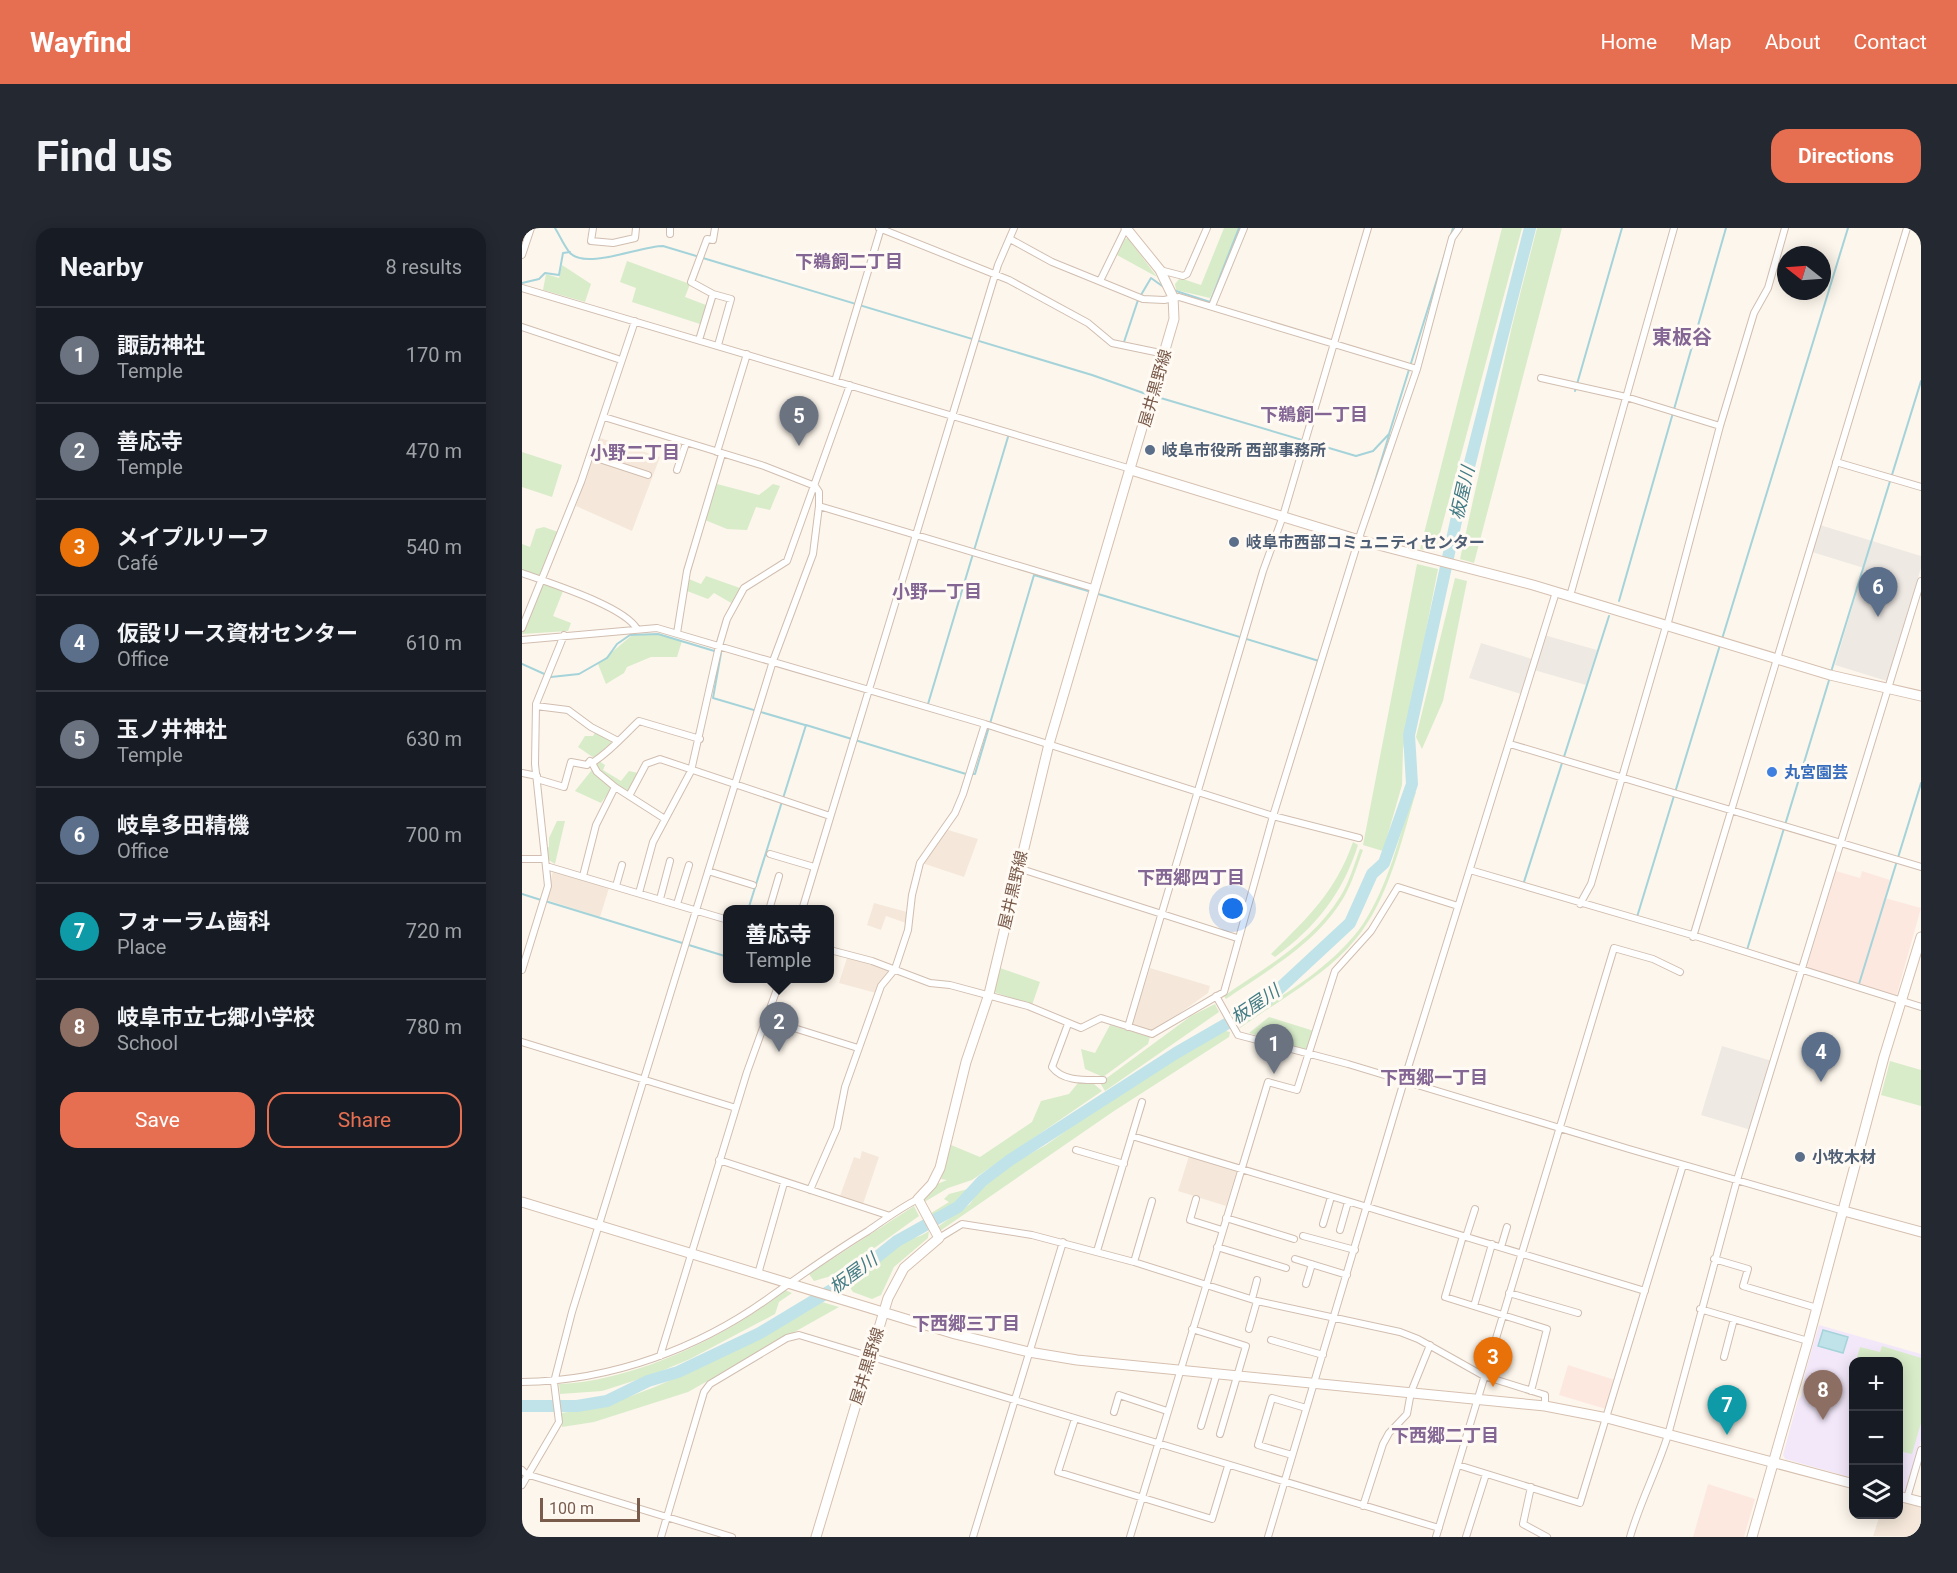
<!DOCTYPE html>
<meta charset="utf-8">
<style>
:root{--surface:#171b24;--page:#242831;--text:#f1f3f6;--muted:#9ea1a6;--line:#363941;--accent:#e76f51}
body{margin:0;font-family:Roboto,"Noto Sans JP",sans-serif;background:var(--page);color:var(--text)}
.controls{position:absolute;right:18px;bottom:18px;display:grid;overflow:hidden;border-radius:12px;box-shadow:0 3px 15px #0003}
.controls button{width:54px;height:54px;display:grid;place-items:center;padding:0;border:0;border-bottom:2px solid var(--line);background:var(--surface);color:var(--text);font:30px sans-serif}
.compass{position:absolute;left:1255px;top:18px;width:54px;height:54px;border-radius:50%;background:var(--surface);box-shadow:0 3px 15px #0003;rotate:287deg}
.scale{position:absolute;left:18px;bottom:15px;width:100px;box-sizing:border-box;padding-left:6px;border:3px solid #7a5c4d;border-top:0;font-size:16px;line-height:21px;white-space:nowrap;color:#7a5c4d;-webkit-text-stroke:4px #fffaf3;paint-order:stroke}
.you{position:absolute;left:711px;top:681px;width:21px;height:21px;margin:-15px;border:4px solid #fff;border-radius:50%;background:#1a73e8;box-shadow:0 0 0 9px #1a73e833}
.badge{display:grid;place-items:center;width:39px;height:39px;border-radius:50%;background:var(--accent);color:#fff;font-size:20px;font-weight:700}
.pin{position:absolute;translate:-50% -50px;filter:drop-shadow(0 2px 3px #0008)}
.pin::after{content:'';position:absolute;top:32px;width:21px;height:18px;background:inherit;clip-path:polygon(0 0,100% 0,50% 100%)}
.popup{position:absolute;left:201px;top:677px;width:111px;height:78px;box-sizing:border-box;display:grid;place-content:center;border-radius:12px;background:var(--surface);filter:drop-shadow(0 2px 4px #0005);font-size:20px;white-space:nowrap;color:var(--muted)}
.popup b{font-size:22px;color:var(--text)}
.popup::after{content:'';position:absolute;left:50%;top:100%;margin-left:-12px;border:12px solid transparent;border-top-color:var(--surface)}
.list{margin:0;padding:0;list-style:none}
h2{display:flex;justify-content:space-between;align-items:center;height:78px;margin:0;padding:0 24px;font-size:26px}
h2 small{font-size:20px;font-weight:400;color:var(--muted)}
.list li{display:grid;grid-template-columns:39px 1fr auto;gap:18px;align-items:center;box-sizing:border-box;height:96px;padding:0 24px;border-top:2px solid var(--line)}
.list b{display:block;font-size:22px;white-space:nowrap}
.list p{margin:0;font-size:20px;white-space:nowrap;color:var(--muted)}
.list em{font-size:20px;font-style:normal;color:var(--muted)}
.actions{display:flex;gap:12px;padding:18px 24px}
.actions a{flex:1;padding:14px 0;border:2px solid var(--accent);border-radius:18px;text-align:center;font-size:21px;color:var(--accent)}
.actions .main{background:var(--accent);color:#fff}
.icon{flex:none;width:33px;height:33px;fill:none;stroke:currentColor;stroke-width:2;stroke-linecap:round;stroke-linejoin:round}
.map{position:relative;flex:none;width:1399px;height:1309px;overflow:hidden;border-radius:18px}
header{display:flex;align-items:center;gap:36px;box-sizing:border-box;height:84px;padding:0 30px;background:var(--accent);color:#fff}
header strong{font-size:28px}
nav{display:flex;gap:33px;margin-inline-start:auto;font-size:21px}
.intro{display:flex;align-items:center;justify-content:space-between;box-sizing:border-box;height:144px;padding:0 36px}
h1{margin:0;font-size:42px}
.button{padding:15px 27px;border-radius:18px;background:var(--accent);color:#fff;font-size:21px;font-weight:700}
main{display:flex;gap:36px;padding:0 36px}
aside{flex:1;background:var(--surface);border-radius:18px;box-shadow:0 3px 15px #0003}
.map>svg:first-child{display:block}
.residential{fill:#f5e8da}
.commercial{fill:#fde8e0}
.industrial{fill:#efe9e4}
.education{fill:#f3e8fa}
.green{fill:#d8ecc9}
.water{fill:#bfe3e8;stroke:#a5d3da;stroke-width:1.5}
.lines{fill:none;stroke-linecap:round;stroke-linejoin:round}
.stream{stroke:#a5d3da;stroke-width:2}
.river{stroke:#bfe3e8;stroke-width:12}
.street-casing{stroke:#d1beb0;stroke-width:8}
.secondary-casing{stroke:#d6c0b0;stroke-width:11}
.street{stroke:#fff;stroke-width:6}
.secondary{stroke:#fff;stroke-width:9}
.service-dot{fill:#5c6f8a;stroke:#fffaf3;stroke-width:2}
.shop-dot{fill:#3f7fe0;stroke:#fffaf3;stroke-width:2}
.labels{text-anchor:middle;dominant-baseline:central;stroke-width:6;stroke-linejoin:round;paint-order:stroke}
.street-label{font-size:16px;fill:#7a5c4d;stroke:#fffaf3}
.service-label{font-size:16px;font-weight:bold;fill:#4e5e75;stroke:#fffaf3;text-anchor:start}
.shop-label{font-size:16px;font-weight:bold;fill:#366cbe;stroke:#fffaf3;text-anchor:start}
.neighbourhood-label{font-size:18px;font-weight:bold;fill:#846695;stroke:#fffaf3}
.water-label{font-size:18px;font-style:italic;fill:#437c86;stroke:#fffaf3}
.quarter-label{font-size:20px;font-weight:bold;fill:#846695;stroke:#fffaf3}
</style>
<header>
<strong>Wayfind</strong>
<nav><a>Home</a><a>Map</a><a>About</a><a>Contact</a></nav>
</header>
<div class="intro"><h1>Find us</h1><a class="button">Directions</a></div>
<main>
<aside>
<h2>Nearby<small>8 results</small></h2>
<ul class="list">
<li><span class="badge" style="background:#6b7280">1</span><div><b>諏訪神社</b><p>Temple</p></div><em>170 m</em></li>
<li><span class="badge" style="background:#6b7280">2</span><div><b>善応寺</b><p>Temple</p></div><em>470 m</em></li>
<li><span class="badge" style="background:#e8710a">3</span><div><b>メイプルリーフ</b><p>Café</p></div><em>540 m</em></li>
<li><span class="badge" style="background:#5c6f8a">4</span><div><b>仮設リース資材センター</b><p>Office</p></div><em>610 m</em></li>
<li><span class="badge" style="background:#6b7280">5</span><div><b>玉ノ井神社</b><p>Temple</p></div><em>630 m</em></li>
<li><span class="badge" style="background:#5c6f8a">6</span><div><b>岐阜多田精機</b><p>Office</p></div><em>700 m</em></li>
<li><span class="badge" style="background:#0f9aa8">7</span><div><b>フォーラム歯科</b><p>Place</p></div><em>720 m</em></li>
<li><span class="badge" style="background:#8d6e63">8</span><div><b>岐阜市立七郷小学校</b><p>School</p></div><em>780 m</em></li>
</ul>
<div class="actions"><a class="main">Save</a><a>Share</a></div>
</aside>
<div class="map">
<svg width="1399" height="1309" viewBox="0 0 1399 1309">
<rect width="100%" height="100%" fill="#fdf6ec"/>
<path class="residential" d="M78,210L138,229L110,303L54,278Z
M423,601L456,611L442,649L400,635Z
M31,642L87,660L78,689L25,672Z
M352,675L385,684L384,695L364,688L359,702L345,697Z
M325,730L367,741L354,765L317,755Z
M628,740L688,758L686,765L630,805L612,799L610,795Z
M340,923L357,929L341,976L318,968L332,929L338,931Z
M667,928L715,942L704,978L656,963Z
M1377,1272L1399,1279V1309L1351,1308L1358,1287L1376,1286Z"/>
<path class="commercial" d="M1314,643L1338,650L1340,643L1368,652L1363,670L1399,680L1374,769L1288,742L1285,738Z
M1046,1137L1093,1152L1084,1181L1037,1167Z
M1186,1256L1233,1271L1222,1309H1171Z"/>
<path class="industrial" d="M1298,297L1399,328V340L1365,453L1313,437L1342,340L1290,324Z
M1022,407L1075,422L1064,457L1012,442Z
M959,415L1010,431L999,466L947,450Z
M1200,818L1250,833L1229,902L1179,887Z"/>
<path class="education" d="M1297,1097L1399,1126V1212L1385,1264L1377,1263L1376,1134H1332L1331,1250L1263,1231L1261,1227L1276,1172L1280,1167L1283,1145Z"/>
<path class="green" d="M702,0H718L688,70L654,62L653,56L658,50L679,57Z
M980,0H1000L913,324L898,321Z
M1015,0H1040L952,335L938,331L990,98Z
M606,10L635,49L595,27L603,11Z
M105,33L168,56L163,69L184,77L178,96L110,74L114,60L98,54Z
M40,37L69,56L63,74L21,62L24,46L37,50Z
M0,224L40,237L30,269L0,259Z
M195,256L237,267L251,256L258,258L248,282L234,279L225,302L205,301L183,292Z
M22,299L36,304L21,347L16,349L0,343V316L8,319L14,301Z
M895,336L916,341L881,521L880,557L861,623L841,617Z
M184,348L218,360L211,376L192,365L186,371L165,363L167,351L179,356Z
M933,350L945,353L921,473L900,521L894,509Z
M21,354L41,363L31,388L49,395L46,403L0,406Z
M133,406L160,413L155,429H129L105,439L102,445L84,456L76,436L109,408Z
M74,503L92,512L72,530L56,519L63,508H71Z
M77,533L83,537L81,542L99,553L107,543L116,545L107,563L93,556L79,575L53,563Z
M891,563L894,564C878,617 865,680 825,721C795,752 753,775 718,800L715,794C759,770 812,738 841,696C867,656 878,608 891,563Z
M35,593H43L33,636L25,631L24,620L27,619V610Z
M831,614L836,617C821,665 794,699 753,729L749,726C786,689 813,665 831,614Z
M838,621L841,622C835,638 830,655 822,669C795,715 746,742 704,771L702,768C744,739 791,713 818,669C827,655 832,637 838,621Z
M478,740L518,754L510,777L472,764Z
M693,776L697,784L583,863L578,855L669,788Z
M747,789L792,803L786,822L727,805Z
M588,797L628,809L626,816L581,849L563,841L559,821L573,825Z
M700,802L708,804L707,809L592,883L418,1003L414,1000L448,976L466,949L524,917L606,859Z
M1368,833L1399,842V878L1359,867Z
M556,855L572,856L580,863L450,952L426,960L399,976L403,961L425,952L419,951L429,917L458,929L510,894L519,873L547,866Z
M446,961L449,965C436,979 425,985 406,987L427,974L422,971L427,966Z
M392,978L397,988L316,1046L292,1053L287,1046Z
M407,1003L406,1010L372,1039L359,1067L350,1071L331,1064L327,1058C335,1047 364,1016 376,1012C390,1008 392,1013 407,1003Z
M263,1062L270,1065L257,1074L253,1086L168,1131L130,1147L80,1163L38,1166L37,1156C110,1154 208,1108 263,1062Z
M300,1074L317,1079L166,1164L72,1194L40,1199L39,1185C103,1177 162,1147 219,1118C247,1104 274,1091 300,1074Z
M1360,1118L1399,1130V1195L1390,1226L1377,1223L1376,1134L1334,1133L1338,1119L1358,1124Z"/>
<path class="water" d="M1301,1102L1326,1109L1321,1125L1296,1118Z"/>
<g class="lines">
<path class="stream" d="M33,0C38,8 42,18 48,25C65,42 118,18 141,18L570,147L627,167
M0,55L17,51L23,45L37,47L41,25L48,24
M651,62L688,74L717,0
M602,114L616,72L629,50L643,60
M1053,163L1100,0
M632,168L834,228L851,223L867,206L931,0
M847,273L867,207
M573,365L797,433
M1097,373L1204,0
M1200,411L1326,0
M0,436L29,449L57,446L85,430L95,416L108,407L136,406L199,425L191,470L283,497
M1309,444L1399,153
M406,476L486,209
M1001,657L1087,388
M0,666L19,672
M23,673L206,729
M226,682L284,497L444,546H453L512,347L566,363
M1115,689L1198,417
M1225,722L1308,449
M1337,756L1399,555"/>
<path class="river" d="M0,1178H55L85,1173L126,1153L156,1144L238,1105L326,1052L375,1013L436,979L460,953L488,932L654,825L744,773L828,695L850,646L862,635L890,556L887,507L940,266L1008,0"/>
<g class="street-casing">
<path id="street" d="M71,0L69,13L91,15L113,10L114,0
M357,0L487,52L566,95L590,115L643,126
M148,6V0
M488,11L530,34L621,71L642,72L657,69L895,141
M0,27L9,0
M638,42L661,48L665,46L685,0
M578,53L603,2
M0,60L609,241
M191,66L169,54L185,11L191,12L193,0
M690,78L722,0
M0,99L99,132
M177,112L191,66L209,71L196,117
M1019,150L1104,169L1198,198
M313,153L359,0
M195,224L225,126
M68,228L126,247
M1314,234L1399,259
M155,242L164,215
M297,278L571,360
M0,345C27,355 102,378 115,401
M1048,368L1152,0
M1145,398L1198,198L1232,85L1246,60L1263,0
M0,400L59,254L113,93
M155,405L165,343L200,226
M0,412L135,400L463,496L751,588L837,610
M14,478L46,482L69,499L96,513
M988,516L1399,639
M0,545L15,548
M15,551L42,559L49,534L65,537L68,533L70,535
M93,559L75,544L70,535C90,522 100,509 117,493L178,511
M107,568L124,536L138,531L308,588
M248,626L292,639
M0,631H22
M24,638L206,692
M496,640L715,710
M948,642L1170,707L1399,779
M186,643L231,657
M61,648L74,597L93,559L143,591
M94,658L100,637
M117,665L131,614L169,543L197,418L205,391L222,360L265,333L328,157
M138,671L148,633
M155,676L167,637
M1058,676L1069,656L1144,398
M247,682L257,648
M280,682L476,37L492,0
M1171,709L1385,0
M308,722L350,733L408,755L428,757L506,778L559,800L579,790L630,806L702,764L751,588L839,304L895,141L930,10L937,0
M0,742L26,658L13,536L14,476L42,407
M694,768L716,807L826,836L1107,921L1322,983
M243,791L336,820
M546,796L530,839C541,854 564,852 581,852
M606,799L741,343L761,288L846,0
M0,814L214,880
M610,908L1123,1063
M554,922L602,936
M197,932L368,988
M288,962L315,900L323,859L359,758L373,741L386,702L390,667L398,635L433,585L441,566L463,496
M674,971L668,992L700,1002
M704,990L772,1011
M801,996L809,969
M818,1002L826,974
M781,1008L833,1022
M941,1008L923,1069L1025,1101L1009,1163
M944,1009L953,981
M417,1010L440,996L510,1007L612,1034L735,1073L878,1104L896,1111L962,1148L1023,1167V1178
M695,1019L764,1040
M979,1019L985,999
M575,1023L620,874
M773,1031L825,1047
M1192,1031L1226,1041L1221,1058L1295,1080
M612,1034L630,973
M236,1046L262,955
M784,1056L790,1036
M987,1065L1056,1085
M730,1071L735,1052
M952,1078L970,1016
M1178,1081L1286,1113
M670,1101L724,1118L698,1206
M727,1101L735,1073
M749,1112L801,1127
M138,1128L225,844L259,750
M1202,1129L1212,1091
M0,1154C90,1153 179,1120 251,1067C282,1045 313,1023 346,1003C362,992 378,980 396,971
M592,1184L597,1167L645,1183
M553,1191L536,1244L690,1291L706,1238
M679,1198L695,1145
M770,1227L736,1217L750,1170L784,1180
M936,1237L1058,1275L1161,937
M0,1242L4,1246L210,1309
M0,1257L37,1194L32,1154L50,1084L251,433L291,326L297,278V264L293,258L242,238L82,189
M1009,1259L1001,1296L1025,1309
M1385,1270L1399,1222
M841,1278L861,1216L867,1205L885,1186L889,1164L908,1117
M139,1309L182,1164L188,1156L265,1110L277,1107L917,1300
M451,1309L541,1014
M608,1309L746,854L775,862L813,743L849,703L876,659L936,678
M746,1309L885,843L1034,364
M914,1309L1092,720L1131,731L1158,744
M944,1309L964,1246
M1108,1309C1118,1274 1135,1242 1146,1207L1215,952L1399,353"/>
</g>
<g class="secondary-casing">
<path id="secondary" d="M609,242L837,312L1011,357L1308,447L1399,468
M0,974L433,1106L507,1124L555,1132L1023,1178L1085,1190L1332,1256
M1322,983L1399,1004
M1376,1268L1399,1274
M294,1309L366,1070L382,1040L417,1010L396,971L410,956L418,940L444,834L467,766L527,516L652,91L651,69L638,42L604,0
M1230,1309L1286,1113L1362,829L1399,709"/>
</g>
<use href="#street" class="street"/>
<use href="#secondary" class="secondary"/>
</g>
<g class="service-dot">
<circle cx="628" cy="222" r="6"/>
<circle cx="712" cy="314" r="6"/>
<circle cx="1278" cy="929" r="6"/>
</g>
<circle class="shop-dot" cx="1250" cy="544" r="6"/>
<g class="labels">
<g class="street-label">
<text transform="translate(633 160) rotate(-74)">屋井黒野線</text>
<text transform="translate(491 662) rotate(-77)">屋井黒野線</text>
<text transform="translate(345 1138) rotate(-73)">屋井黒野線</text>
</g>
<g class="service-label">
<text x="640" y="222">岐阜市役所 西部事務所</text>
<text x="724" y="314">岐阜市西部コミュニティセンター</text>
<text x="1290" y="929">小牧木材</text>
</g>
<g class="shop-label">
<text x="1262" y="544">丸宮園芸</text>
</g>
<g class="neighbourhood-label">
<text x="327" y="33">下鵜飼二丁目</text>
<text x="792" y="186">下鵜飼一丁目</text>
<text x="113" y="224">小野二丁目</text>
<text x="415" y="363">小野一丁目</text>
<text x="669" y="649">下西郷四丁目</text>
<text x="912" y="849">下西郷一丁目</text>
<text x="444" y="1095">下西郷三丁目</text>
<text x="923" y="1207">下西郷二丁目</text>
</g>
<g class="water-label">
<text transform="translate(940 265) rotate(-77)">板屋川</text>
<text transform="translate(733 776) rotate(-34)">板屋川</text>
<text transform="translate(331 1045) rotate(-36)">板屋川</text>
</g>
<g class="quarter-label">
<text x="1160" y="109">東板谷</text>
</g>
</g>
</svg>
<div class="controls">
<button>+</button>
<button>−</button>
<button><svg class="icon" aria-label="layers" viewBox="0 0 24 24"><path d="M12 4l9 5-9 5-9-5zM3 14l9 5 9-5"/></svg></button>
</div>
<svg class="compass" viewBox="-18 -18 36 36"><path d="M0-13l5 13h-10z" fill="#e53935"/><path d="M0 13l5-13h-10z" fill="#9ea1a6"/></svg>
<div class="scale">100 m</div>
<div class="you"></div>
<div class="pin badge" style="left:752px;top:846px;background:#6b7280">1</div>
<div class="pin badge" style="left:257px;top:824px;background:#6b7280">2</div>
<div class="popup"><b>善応寺</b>Temple</div>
<div class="pin badge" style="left:971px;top:1159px;background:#e8710a">3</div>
<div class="pin badge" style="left:1299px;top:854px;background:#5c6f8a">4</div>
<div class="pin badge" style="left:277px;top:218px;background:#6b7280">5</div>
<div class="pin badge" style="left:1356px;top:389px;background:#5c6f8a">6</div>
<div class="pin badge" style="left:1205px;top:1207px;background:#0f9aa8">7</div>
<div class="pin badge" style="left:1301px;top:1192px;background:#8d6e63">8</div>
</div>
</main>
